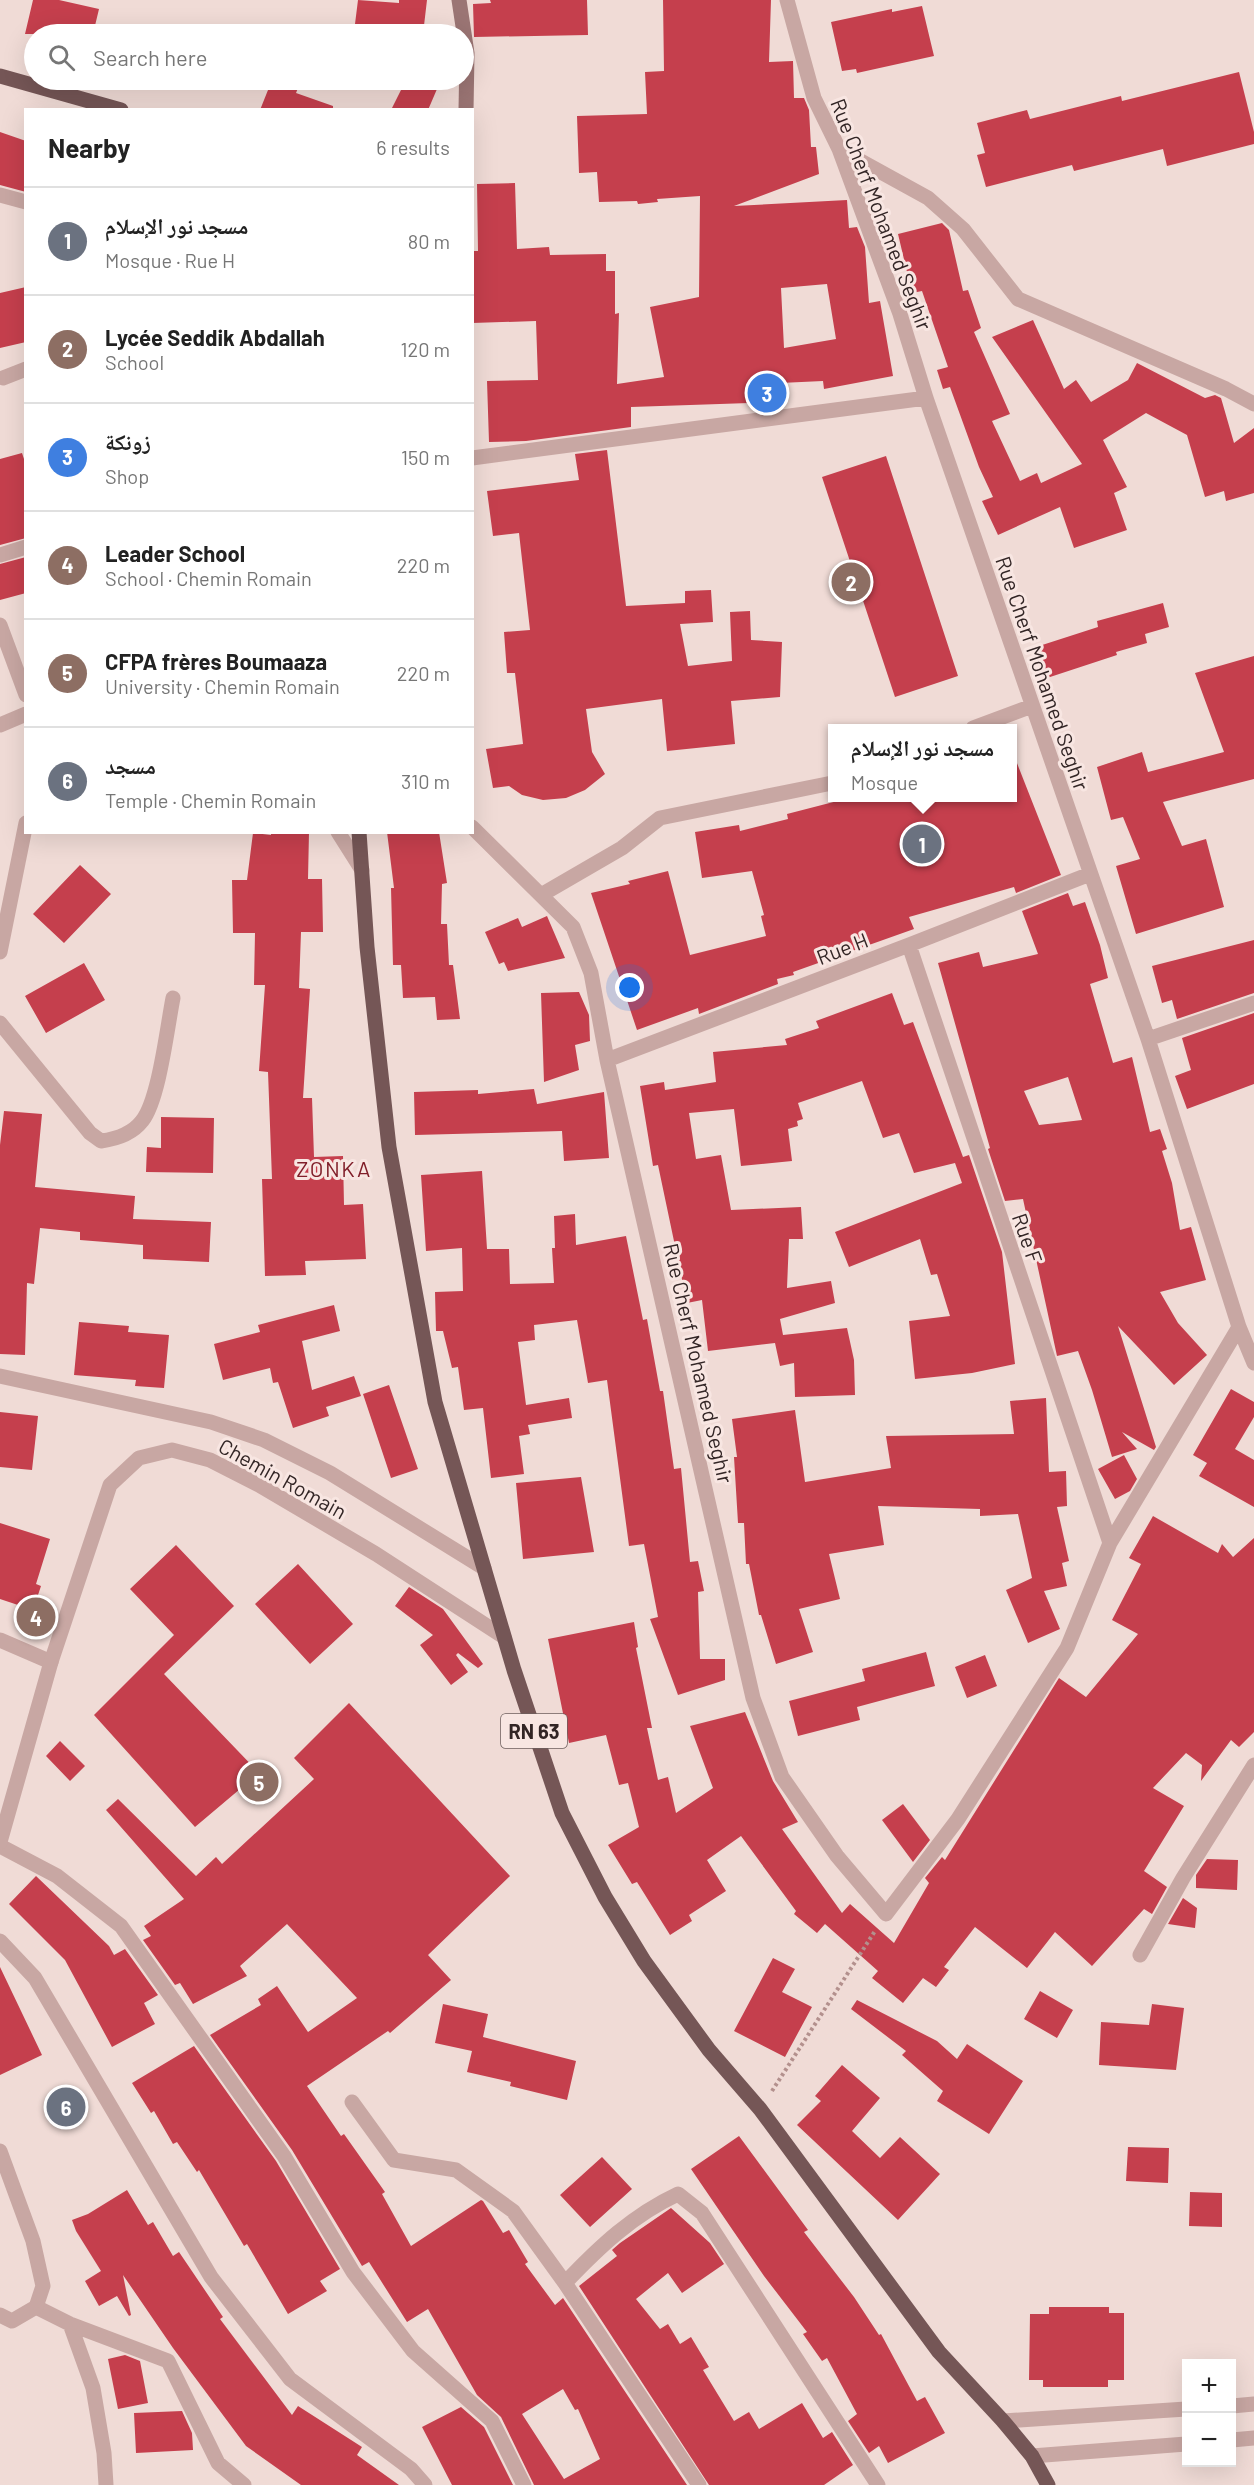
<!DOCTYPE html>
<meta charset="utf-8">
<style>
:root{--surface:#fff;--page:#f2f2f2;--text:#222;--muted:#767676;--line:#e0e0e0;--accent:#1b5343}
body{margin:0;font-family:Barlow,"Noto Naskh Arabic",sans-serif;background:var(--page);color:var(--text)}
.controls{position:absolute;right:18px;bottom:18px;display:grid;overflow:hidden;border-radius:0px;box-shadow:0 6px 24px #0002}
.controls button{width:54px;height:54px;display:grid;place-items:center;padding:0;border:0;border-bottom:2px solid var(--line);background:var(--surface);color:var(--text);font:30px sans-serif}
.you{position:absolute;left:630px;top:988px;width:21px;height:21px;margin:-15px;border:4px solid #fff;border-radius:50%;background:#1a73e8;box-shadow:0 0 0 9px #1a73e833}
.badge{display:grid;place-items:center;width:39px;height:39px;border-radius:50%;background:var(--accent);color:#fff;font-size:20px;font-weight:700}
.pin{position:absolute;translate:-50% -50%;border:3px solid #fff;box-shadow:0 2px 6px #0006}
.popup{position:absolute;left:828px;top:724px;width:189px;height:78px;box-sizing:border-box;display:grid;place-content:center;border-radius:0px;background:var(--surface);filter:drop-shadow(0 2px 4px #0005);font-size:20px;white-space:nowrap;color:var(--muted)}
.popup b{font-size:22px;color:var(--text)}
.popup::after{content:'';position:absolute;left:50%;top:100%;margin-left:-12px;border:12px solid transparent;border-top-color:var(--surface)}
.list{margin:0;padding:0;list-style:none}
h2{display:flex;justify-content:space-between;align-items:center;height:78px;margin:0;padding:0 24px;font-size:26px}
h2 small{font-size:20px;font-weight:400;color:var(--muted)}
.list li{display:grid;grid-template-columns:39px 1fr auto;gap:18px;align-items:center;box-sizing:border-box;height:108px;padding:0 24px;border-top:2px solid var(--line)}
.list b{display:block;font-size:22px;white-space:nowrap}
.list p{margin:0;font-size:20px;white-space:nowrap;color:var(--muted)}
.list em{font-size:20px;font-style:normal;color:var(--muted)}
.icon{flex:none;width:33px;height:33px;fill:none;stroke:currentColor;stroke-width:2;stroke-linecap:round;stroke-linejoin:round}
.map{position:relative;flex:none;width:1254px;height:2485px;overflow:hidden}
.search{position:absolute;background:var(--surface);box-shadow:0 6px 24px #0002;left:24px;top:24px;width:450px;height:66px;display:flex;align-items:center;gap:15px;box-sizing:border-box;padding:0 21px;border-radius:33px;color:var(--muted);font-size:22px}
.panel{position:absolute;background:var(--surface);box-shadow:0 6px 24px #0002;left:24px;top:108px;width:450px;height:726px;border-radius:0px}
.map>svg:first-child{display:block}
.building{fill:#c53f4d;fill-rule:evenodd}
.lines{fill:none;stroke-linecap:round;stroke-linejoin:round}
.path{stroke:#b3908d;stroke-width:4;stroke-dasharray:3 3;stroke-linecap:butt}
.minor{stroke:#c8a7a3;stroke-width:15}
.tertiary{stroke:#c8a7a3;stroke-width:15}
.secondary{stroke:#9b7574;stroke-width:15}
.primary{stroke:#755656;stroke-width:15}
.labels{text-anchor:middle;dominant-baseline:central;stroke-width:6;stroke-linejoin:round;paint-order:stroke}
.shield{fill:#f8e6e2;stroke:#6d5f5e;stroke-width:1.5}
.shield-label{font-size:20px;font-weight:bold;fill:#322525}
.street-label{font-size:21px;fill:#322525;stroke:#f8e6e2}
.neighbourhood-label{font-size:22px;letter-spacing:1.5px;fill:#811f2a;stroke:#f8e6e2}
</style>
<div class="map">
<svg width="1254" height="2485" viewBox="0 0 1254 2485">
<rect width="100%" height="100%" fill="#f0dbd6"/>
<path class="building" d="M33,0H59L99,9L93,34H25Z
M358,0L399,3V0H427L423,34H364L365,25L355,24Z
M490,0H587L588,35L474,37L473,4L491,3Z
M663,0H771L769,62L793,61L794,98H804L809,110L811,147H816L819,174L734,206L847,200L849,228L857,227L865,247L869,303L880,301L893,376L824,389L823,381L780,383L781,402L631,407V427L526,441L489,442L487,381L538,380L536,321L472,323V251H478L477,184L515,183L517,249L549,247L550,255L606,254V271H615V314L619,313L617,384L664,377L650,307L699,297L700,196L657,199L658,202L638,204L637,201L599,202L597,172L579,173L577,116L647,114L645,72L664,71ZM827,284L836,339L784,348L781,288Z
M922,6L934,56L857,73L856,69L842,71L831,22L892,9V12Z
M1239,72L1254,132V144L1167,166L1163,149L1074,171L1072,165L986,187L977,155L985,153L977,123L1027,110L1030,119L1121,96L1122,101Z
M272,80L298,88L296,93L333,106V110H260Z
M406,80H417L437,89L428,110H391Z
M0,132L26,141V192L0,185Z
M942,223L949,230L963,291L968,290L981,328L974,332L1010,414L992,421L1020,481L1037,473L1041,483L1082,464L992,337L1033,320L1064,389L1076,380L1091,402L1128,380L1137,363L1205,398L1215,395L1221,398L1234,443L1254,428V493L1226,501L1224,491L1205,497L1187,435L1146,413L1103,440L1127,487L1114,493L1127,530L1074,548L1060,507L998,535L982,501L993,497L979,467L950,387L943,389L937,370L948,367L922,291L912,293L898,234Z
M26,287V342L0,348V293Z
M607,450L626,606L685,603V591L711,590L713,622L680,624L688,666L732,661L730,612L750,611L751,640L782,642L780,697L731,701L735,744L667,751L662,699L586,709L592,752L605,774L585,790L566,798L543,800L522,795L509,786L493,788L486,749L523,744L515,673H507L504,632L530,630L519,533L493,536L487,491L579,480L575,454Z
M22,453L26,465V538L0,545V459Z
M886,456L958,676L895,697L822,477Z
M26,557V593L0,600V564Z
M1163,603L1169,627L1145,634L1147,643L1116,652L1117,655L1047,678L1036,647L1098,627L1097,621Z
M1254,656V779L1163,802L1182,846L1206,839L1224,907L1136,934L1116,866L1140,859L1123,817L1111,820L1097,767L1142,752L1148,772L1224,752L1195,673Z
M1013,753L1061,875L1016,893L1014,887L909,917L914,929L793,972L794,975L777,979L778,984L699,1014L698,1008L637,1030L591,893L630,884L628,881L668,871L690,955L766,936L761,916L764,915L752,871L702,878L695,832L739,825L740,831L788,819L787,814L849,798H1012Z
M271,832H309L308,879H322L323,932H301L299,988L310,989L303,1098H312L314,1157L343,1156L344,1205L363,1204L366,1259L305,1261L306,1275L265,1276L262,1179H272L268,1072L259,1071L265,985H254L255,933H233L232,880H247L253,833L271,835Z
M387,832H439L447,883L442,884L441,924H447L449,965H453L460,1019L437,1020L435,997L403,998L401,965H393L391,888H394Z
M80,865L111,894L64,943L33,914Z
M1068,893L1073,906L1085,902L1100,945L1108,978L1090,984L1113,1063L1132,1057L1150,1132L1160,1129L1167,1149L1162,1151L1172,1183L1180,1230L1191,1227L1206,1280L1160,1292L1178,1323L1207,1355L1174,1385L1118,1326L1156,1447L1154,1450L1122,1432L1137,1449L1112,1457L1092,1390L1078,1351L1057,1356L1023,1199L1005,1201L988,1149L990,1148L938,963L979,952L983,967L1038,954L1022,911ZM1068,1077L1082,1120L1039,1125L1024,1091Z
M547,916L565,958L508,971L504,962L499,964L485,932L518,918L522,927Z
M1254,940V993L1177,1019L1172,1000L1162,1003L1152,966Z
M84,963L105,1000L46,1033L25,996Z
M579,992L589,1015L590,1041L575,1045L579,1070L544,1082L541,993Z
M892,993L904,1025L913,1022L963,1157L969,1155L1002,1252L1015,1364L972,1373L915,1379L909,1321L950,1316L937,1274L931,1275L920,1239L849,1267L835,1232L962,1183L955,1163L914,1173L899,1133L883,1138L862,1081L798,1103L803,1119L797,1121L798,1126L788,1129L792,1161L741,1166L734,1109L689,1113L696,1159L721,1155L731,1210L801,1207L803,1239H789L787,1288L831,1281L835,1303L780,1319L783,1335L847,1328L854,1360L855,1395L795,1397L794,1363L780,1366L775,1343L708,1351L702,1300L687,1303L658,1165L653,1166L640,1086L664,1082L665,1090L716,1082L713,1052L787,1045L785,1039L819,1028L816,1021Z
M1254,1013V1084L1187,1109L1175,1076L1191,1070L1182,1038Z
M534,1089L537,1104L604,1092L609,1158L564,1161L562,1131L415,1135L414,1092L478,1090V1094Z
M4,1111L42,1114L35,1187L135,1196L133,1219L211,1222L209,1262L143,1259V1245L80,1240V1232L40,1228L34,1284L27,1283L25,1355L0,1354V1145Z
M161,1117L214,1118L213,1173L146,1172L147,1147L161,1148Z
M482,1171L487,1249H509L510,1284L554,1283L552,1248H555L554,1216L575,1214L576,1245L626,1236L643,1320L647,1319L660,1391H663L674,1469L681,1468L690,1562L698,1561L704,1591L698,1592L700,1659H725V1680L678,1695L650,1619L658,1617L644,1544L629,1546L607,1380L588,1383L577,1320L534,1325L535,1340L518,1342L526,1405L569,1398L572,1418L528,1425L530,1434L519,1436L524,1474L491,1478L483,1408L464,1410L458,1367L452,1368L443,1331H436L435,1292L463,1291L462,1248L426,1251L421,1175Z
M334,1305L340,1331L302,1341L312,1390L354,1376L361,1396L326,1407L329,1416L293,1428L278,1382L273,1383L270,1368L223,1380L214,1344L260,1332L258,1325Z
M79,1322L129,1326L128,1332L169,1335L164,1388L135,1386L136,1380L74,1375Z
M389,1385L418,1469L391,1478L363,1394Z
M1231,1389L1254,1402V1417L1235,1449L1254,1460V1507L1199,1476L1207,1463L1193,1455Z
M1046,1398L1049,1472L1066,1471L1067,1506L1057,1507L1069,1561L1062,1563L1067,1586L1044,1591L1060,1629L1028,1643L1006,1590L1032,1578L1018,1514L980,1516V1509L878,1506L884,1545L829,1554L840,1599L799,1609L813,1652L776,1664L761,1615H759L749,1564H746L744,1523H738L734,1457H737L732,1419L795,1410L805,1482L891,1468L886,1436L1014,1434L1010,1401Z
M0,1412L38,1416L32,1470L0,1467Z
M1124,1455L1137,1479L1130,1491L1115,1499L1098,1469Z
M581,1477L594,1552L523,1559L516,1483Z
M1153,1516L1218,1553L1222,1544L1233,1557L1254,1538V1732L1239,1747L1231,1740L1201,1781L1202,1765L1186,1753L1153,1788L1184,1806L1144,1871L1167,1887L1152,1914L1144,1909L1092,1966L1055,1932L1027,1968L975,1927L944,1967L949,1970L936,1987L923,1978L903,2003L872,1978L878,1971L825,1924L817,1933L794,1914L796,1911L741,1836L707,1860L726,1891L689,1915L692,1921L670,1935L637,1882L632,1884L608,1845L639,1827L628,1783L619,1785L606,1735L569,1743L548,1639L634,1622L638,1647L636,1648L652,1728H647L658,1780L668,1777L676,1813L713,1788L690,1726L745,1712L773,1781L798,1822L782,1829L842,1913L850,1904L894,1943L929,1883L925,1878L942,1857L945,1860L1059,1678L1086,1697L1138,1634L1112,1620L1141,1564L1129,1558Z
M0,1523L50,1539L36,1584L41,1586L33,1610L0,1599Z
M176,1545L234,1606L164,1674L259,1773L195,1827L94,1715L174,1635L130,1589Z
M298,1564L353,1624L310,1664L255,1604Z
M409,1587L443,1609L483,1664L478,1668L458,1653L456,1655L468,1672L451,1685L420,1645L433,1635L395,1606Z
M926,1652L935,1686L857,1707L860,1720L798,1736L789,1701L865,1681L862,1669Z
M985,1655L997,1686L967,1698L955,1667Z
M349,1703L510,1876L428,1955L451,1980L390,2033L388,2031L307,2086L341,2136L344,2134L385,2192L382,2194L411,2246L481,2200L483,2201L503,2233L509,2230L528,2262L525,2264L555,2305L563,2298L687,2485H534L501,2417L477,2395L428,2309L407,2322L369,2262L362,2266L292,2150L210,2035L261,2005L258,1999L277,1986L308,2032L357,1998L287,1924L240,1966L247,1976L193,2004L180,1983L175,1985L143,1940L151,1936L144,1926L184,1899L106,1810L118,1799L196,1876L216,1857L222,1864L314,1779L294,1758ZM563,2389L575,2410L578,2409L600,2459L564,2479L522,2414Z
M60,1741L85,1766L70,1781L46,1756Z
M903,1804L930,1840L913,1862L882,1820Z
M1207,1859L1238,1860L1237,1890L1196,1888V1875Z
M36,1876L109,1946L114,1955L125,1949L158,1995L144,2003L155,2024L112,2047L65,1960L9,1904Z
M1183,1898L1197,1908L1195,1928L1168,1924Z
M773,1958L795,1969L782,1992L812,2007L785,2057L734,2031Z
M0,1967L42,2055L0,2075Z
M1040,1991L1073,2010L1057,2038L1024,2019Z
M857,2000L937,2041L957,2059L967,2044L1023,2081L989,2134L937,2101L943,2091L902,2055L906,2051L851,2009Z
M443,2004L488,2014L483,2037L576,2061L567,2100L510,2086L511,2082L467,2072L472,2051L435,2043Z
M1152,2004L1184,2008L1176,2070L1099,2065L1101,2022L1149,2025Z
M194,2046L276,2161L340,2269L320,2281L327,2291L288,2314L247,2244L244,2246L199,2170L197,2172L177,2142L173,2144L154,2111L151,2113L132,2083Z
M842,2065L880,2098L852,2131L880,2158L900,2137L940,2174L898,2220L797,2125L821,2101L815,2096Z
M739,2136L808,2230L804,2232L854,2297L879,2335L881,2334L917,2401L925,2397L945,2433L888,2463L879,2446L869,2453L848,2421L857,2414L827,2358L822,2361L803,2334L807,2332L764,2276L691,2169Z
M1128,2147L1169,2148L1168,2183L1126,2181Z
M602,2157L632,2189L590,2227L560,2195Z
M127,2190L148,2225L153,2222L173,2256L179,2252L223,2317L220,2319L292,2415L298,2406L362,2447L357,2455L399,2485H301L246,2446L173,2348L123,2275L131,2315L129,2316L117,2296L99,2306L85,2281L101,2271L76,2231L72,2220L88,2214Z
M1190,2192L1222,2193V2227L1189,2226Z
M671,2208L710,2243L724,2264L682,2293L668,2273L636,2299L660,2329L668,2324L680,2344L691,2337L709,2367L703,2370L734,2421L749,2412L759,2429L802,2403L823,2438L832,2432L853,2465L824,2485H709L579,2286L617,2256L612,2250L620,2243Z
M1049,2307H1109V2313H1124V2380H1108V2387H1043V2380H1029L1030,2314H1049Z
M125,2355L140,2361L148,2403L118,2409L108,2359Z
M461,2407L484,2427L513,2485H452L422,2427Z
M182,2411L192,2433L193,2450L136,2453L134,2413Z"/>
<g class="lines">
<path class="path" d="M772,2091L875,1931"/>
<path class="minor" d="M787,0L814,98L839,149L900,314L926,398L1148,1039L1239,1327L1254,1363
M839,149L928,198L963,229L1018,299L1226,389L1254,404
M0,195L26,202
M3,378L26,369
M472,458L926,398
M0,555L26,547
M0,625L26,695
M0,725L26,714
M973,728L1032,706
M472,827L573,927L591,973L607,1060L753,1698L782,1777L837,1856L886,1914L958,1819L1067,1648L1110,1543L1239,1327
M338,832L362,870
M541,895L622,848L660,818L832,783
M909,945L1110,1543
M0,952L26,823
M0,1023L90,1133L101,1141C116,1139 132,1134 142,1121C159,1100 167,1028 173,998
M1148,1039L1254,1003
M607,1060L909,945L1090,874
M0,1376L211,1422L264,1440L330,1473L484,1568
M0,1640L51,1662
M0,1846L57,1876L121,1926L284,2156L353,2272L413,2351L492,2421L524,2485
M0,1941L35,1978L211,2277L290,2379L411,2469L425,2485
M1140,1955L1183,1878L1254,1765
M352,2102L394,2160L456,2170L513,2211L565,2283L699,2485
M565,2283C599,2247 633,2215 678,2194L702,2213L878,2485
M36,2307L70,2324L168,2361L218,2463L244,2485
M70,2324L93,2388L104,2453L106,2485
M1232,2406L1254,2404
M1003,2421L1186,2409
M1232,2440L1254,2438
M1032,2456L1186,2444"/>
<path class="tertiary" d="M0,1842L51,1662L110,1485L139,1458L172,1450L210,1460L259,1485L376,1554L504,1637
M0,2151L33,2241L43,2286L36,2307L12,2321L0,2315"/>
<path class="secondary" d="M459,0L467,53L466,110"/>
<path class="primary" d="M0,76L121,110
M359,832L367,947L389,1147L435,1402L514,1670L562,1813L605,1897L644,1961L709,2050L760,2109L939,2352L1003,2421L1032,2456L1048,2485"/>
</g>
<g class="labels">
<rect class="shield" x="501" y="1714" width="66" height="34" rx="4.5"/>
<g class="shield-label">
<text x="534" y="1731">RN 63</text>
</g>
<g class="street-label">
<text transform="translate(882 214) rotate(69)">Rue Cherf Mohamed Seghir</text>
<text transform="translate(1043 673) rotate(71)">Rue Cherf Mohamed Seghir</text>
<text transform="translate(842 948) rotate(-21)">Rue H</text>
<text transform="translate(1028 1238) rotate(71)">Rue F</text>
<text transform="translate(699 1363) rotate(77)">Rue Cherf Mohamed Seghir</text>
<text transform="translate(283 1478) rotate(29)">Chemin Romain</text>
</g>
<g class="neighbourhood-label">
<text x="334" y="1168">ZONKA</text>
</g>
</g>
</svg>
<div class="controls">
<button>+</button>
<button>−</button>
</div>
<div class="you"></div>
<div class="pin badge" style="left:922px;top:844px;background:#6b7280">1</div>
<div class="popup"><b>مسجد نور الإسلام</b>Mosque</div>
<div class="pin badge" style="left:851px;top:582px;background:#8d6e63">2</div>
<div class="pin badge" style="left:767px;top:393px;background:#3f7fe0">3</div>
<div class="pin badge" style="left:36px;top:1617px;background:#8d6e63">4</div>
<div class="pin badge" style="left:259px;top:1782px;background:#8d6e63">5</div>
<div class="pin badge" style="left:66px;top:2107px;background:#6b7280">6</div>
<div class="search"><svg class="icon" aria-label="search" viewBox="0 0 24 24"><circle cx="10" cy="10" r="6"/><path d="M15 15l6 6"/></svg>Search here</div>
<section class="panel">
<h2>Nearby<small>6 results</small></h2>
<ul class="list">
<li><span class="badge" style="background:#6b7280">1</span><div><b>مسجد نور الإسلام</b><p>Mosque · Rue H</p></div><em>80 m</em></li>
<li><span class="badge" style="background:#8d6e63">2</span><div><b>Lycée Seddik Abdallah</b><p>School</p></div><em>120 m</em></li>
<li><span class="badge" style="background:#3f7fe0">3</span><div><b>زونكة</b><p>Shop</p></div><em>150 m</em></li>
<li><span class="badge" style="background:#8d6e63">4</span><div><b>Leader School</b><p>School · Chemin Romain</p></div><em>220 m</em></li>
<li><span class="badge" style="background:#8d6e63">5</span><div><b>CFPA frères Boumaaza</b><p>University · Chemin Romain</p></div><em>220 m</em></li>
<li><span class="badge" style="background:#6b7280">6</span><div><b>مسجد</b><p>Temple · Chemin Romain</p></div><em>310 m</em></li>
</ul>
</section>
</div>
